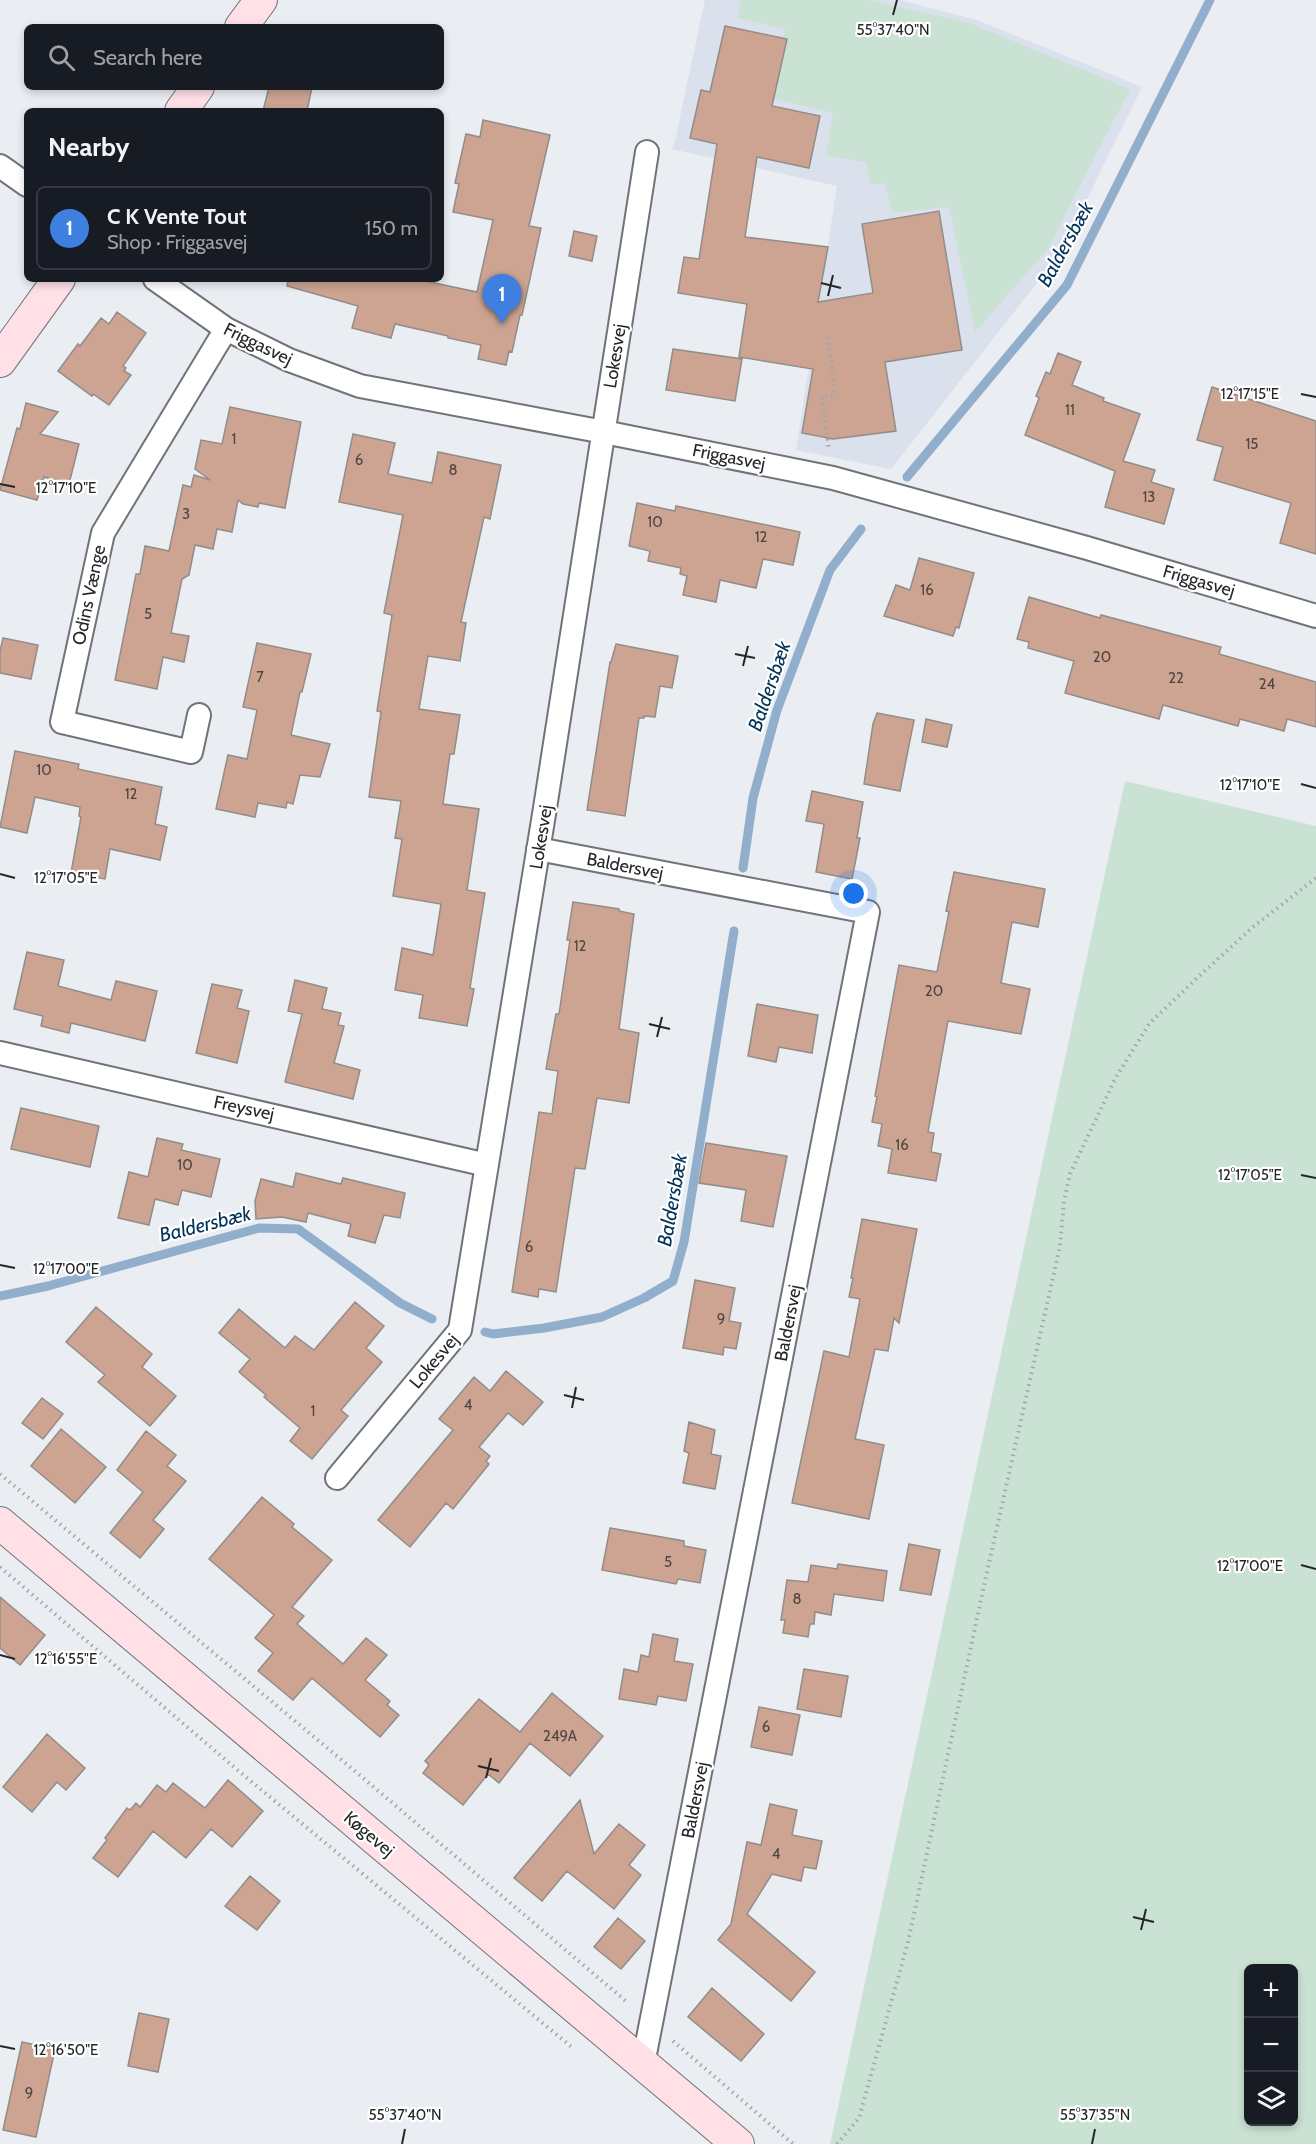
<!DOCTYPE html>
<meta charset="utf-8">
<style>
:root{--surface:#171b24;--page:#242831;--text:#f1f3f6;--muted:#9ea1a6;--line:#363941;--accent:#1a73e8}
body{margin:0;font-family:Cabin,sans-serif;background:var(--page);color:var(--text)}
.controls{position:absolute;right:18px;bottom:18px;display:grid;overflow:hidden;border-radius:9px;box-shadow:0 3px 9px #0003}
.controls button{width:54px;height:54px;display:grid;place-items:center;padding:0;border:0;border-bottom:2px solid var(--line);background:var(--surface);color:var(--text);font:30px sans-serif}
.you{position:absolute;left:854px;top:894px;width:21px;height:21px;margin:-15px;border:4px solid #fff;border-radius:50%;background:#1a73e8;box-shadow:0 0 0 9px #1a73e833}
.badge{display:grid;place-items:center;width:39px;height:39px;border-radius:50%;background:var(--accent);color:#fff;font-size:20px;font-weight:700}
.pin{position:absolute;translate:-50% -50px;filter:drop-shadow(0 2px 3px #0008)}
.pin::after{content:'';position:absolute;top:32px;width:21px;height:18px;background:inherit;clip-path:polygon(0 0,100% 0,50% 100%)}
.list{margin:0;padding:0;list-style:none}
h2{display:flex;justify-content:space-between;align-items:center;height:78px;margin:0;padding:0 24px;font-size:26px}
h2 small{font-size:20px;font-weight:400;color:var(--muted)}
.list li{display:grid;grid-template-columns:39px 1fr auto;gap:18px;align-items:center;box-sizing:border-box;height:84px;margin:0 12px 12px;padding:0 12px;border:2px solid var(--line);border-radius:9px}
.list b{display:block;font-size:22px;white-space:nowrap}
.list p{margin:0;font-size:20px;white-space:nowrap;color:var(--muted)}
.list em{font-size:20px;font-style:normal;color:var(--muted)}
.icon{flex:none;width:33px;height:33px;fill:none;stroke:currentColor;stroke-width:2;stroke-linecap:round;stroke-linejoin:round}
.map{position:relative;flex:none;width:1316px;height:2144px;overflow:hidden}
.search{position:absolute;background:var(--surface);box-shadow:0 3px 9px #0003;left:24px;top:24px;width:420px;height:66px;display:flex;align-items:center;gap:15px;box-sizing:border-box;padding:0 21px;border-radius:9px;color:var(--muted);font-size:22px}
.panel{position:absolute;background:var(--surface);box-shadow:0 3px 9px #0003;left:24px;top:108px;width:420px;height:174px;border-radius:9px}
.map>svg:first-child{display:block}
.built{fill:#dae0ec}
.green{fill:#cae2d4;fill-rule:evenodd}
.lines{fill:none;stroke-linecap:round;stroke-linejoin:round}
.stream{stroke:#91afcc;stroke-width:9}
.building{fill:#cca491;stroke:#928c8a;stroke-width:1.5}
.street-casing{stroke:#707377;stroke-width:26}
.secondary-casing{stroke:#707377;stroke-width:34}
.path{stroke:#a3a5a9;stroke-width:4;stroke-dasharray:1.5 4.5;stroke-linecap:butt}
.street{stroke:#fff;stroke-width:22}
.secondary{stroke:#fee0e6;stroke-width:32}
.ticks{fill:none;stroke:#252628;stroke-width:2}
.labels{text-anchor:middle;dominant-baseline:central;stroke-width:4.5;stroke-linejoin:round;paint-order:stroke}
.number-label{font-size:15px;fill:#4f4642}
.street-label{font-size:18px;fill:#252628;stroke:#fff}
.water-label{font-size:20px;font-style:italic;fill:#023359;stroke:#fff}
.ticks-label{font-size:15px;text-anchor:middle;fill:#252628;stroke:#fff;stroke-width:4.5;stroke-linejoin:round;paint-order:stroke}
</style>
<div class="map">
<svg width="1316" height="2144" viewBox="0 0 1316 2144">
<rect width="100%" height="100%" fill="#eaedf2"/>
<path class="built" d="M705,0H899L977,20L1142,87L1061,252L891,469L796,450L837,186L672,149L675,141Z"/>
<path class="green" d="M741,0H868L969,23L1130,89L1047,250L975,332L949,207L892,213L885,183L869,185L867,163L826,155L833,113L772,98L785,29L737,18Z
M1125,781L1316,826V2144H830ZM1248,1968H1294V2122H1248Z"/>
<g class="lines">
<path class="stream" d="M907,477L1067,285L1210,0
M743,868L753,798L777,710L830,570L861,529
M0,1296L48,1286L259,1228L298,1229L400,1303L432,1319
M485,1332L493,1334L544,1328L602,1317L644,1298L673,1281L684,1242L734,931"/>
</g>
<path class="building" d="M725,26L787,39L772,106L820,116L809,168L757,157L745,237L828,247L818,302L873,293L862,224L939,211L962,350L885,362L896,431L833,439L802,433L813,369L739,357L747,304L678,293L684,257L699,259L717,144L690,138L701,90L710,92Z
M269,87H312L307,111H263Z
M483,120L550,135L529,226L541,228L522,315H520L512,352L509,351L506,365L478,359L481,345L448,338V336L395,324L391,338L352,328L358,306L287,286L288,279H416L477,292L493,220L453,212L459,184L455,183L466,134L480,137Z
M574,231L597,236L592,261L569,256Z
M117,312L146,333L123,366L126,368L124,371L131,375L109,405L93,394L92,396L58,371L78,344L80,346L101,318L109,324Z
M673,349L742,359L735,401L666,390Z
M1058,353L1081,362L1072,385L1104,398L1103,401L1140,414L1123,461L1155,470L1151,482L1174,489L1164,524L1105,507L1115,471L1025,435L1039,398L1036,396L1046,372L1050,374Z
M1212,387L1316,421V554L1280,543L1291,503L1214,480L1223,447L1197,440Z
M26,403L58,412L40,434L79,444L69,484L44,477L37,500L0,490L17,428L20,429Z
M230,407L301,422L285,508L259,503L258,507L243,504L238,500L232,532L217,529L213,549L195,545L189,575L182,579L171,633L189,636L184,662L163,657L157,689L115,680L136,574H140L145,546L169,551L183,485L191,487L194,475L210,480L195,469L201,440L222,444Z
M353,434L395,443L388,474L432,483L438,452L501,465L490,519L484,517L461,622L466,623L460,661L428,656L419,709L460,715L454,754H450L443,804L479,809L467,890L485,893L470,988L474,989L467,1026L419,1018L423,995L395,990L402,948L433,955L441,904L393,896L402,839L395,838L401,801L369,797L381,712L377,711L392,615L384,613L403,515L339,502Z
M637,503L675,511L676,506L800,532L793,565L763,559L756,588L720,580L716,602L683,595L687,576L680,574L681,568L648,561L650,551L629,546Z
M919,558L974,573L959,628L956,627L953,636L884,616L896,585L910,590Z
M1029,597L1100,618L1101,615L1221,647L1219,654L1316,682V727L1287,719L1284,731L1240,719L1238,726L1163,705L1159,719L1065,693L1074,661L1028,648L1029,642L1017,639Z
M3,638L38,645L31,679L0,673V651Z
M257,643L311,654L302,692H300L291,735L330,744L320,777L300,775L293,804L287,802L286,808L258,803L255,817L216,809L228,755L247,759L257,710L243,707Z
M616,644L678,656L672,688L660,686L655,717L644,716V718H639L625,816L587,810L610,662H611Z
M877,713L914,720L900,791L864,784L873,724Z
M926,719L952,725L947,747L922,742Z
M15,751L79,764L78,769L162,787L155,824L167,827L160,860L110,849L105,879L71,873L81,817L79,816L80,807L35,797L27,833L0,827Z
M812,791L863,802L857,838H860L852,879L816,872L824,824L806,821Z
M954,872L1045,889L1038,927L1012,922L1001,983L1030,989L1021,1034L948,1021L928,1132L934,1133L931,1152L941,1154L936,1181L888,1173L892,1149L878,1146L882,1124L872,1122L877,1097L875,1096L899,965L937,972L949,912L946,911Z
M573,902L619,909V911L634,914L619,1029L639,1033L629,1103L597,1098L585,1169L575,1168L556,1292L539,1289L538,1297L512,1292L539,1112L552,1114L558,1071L546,1069L556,1014H559L570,940H567Z
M27,952L64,960L58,986L111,1000L116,981L157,991L145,1041L71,1023L69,1033L41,1026L43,1016L14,1009Z
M295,980L327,988L322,1009L341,1013L338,1025L344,1026L334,1063L360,1070L353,1099L285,1082L302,1014L288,1011Z
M212,984L242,990L237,1008L249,1011L237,1063L196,1053Z
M757,1004L818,1015L812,1053L779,1047L776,1062L748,1056Z
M21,1108L99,1126L90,1167L11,1149Z
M157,1138L183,1144L181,1150L220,1159L211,1197L182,1190L178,1205L155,1199L149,1225L118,1218L129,1172L148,1177Z
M706,1143L787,1156L773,1227L741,1221L746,1190L699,1183Z
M296,1173L341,1184L343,1178L405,1193L400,1218L384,1215L375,1243L348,1236L351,1224L308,1213L306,1222L282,1217L256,1219L255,1201L261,1179L293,1187Z
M862,1219L917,1229L899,1323L894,1318L888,1351L875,1349L855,1439L884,1445L869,1519L792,1503L824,1351L849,1357L860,1299L849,1297L853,1278H851Z
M695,1280L735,1288L729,1321L741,1323L736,1349L724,1347L723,1355L683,1348Z
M355,1302L384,1326L366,1348L382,1362L341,1410L348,1416L312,1459L290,1441L300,1428L264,1397L266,1395L239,1372L250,1359L219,1333L239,1309L285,1348L295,1336L314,1350Z
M96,1307L152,1354L142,1367L176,1396L150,1426L98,1382L105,1375L66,1342Z
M506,1371L543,1402L523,1425L508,1413L479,1447L490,1456L486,1461L489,1464L453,1509L446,1503L410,1547L378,1520L453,1430L439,1419L474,1377L490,1391Z
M42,1398L63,1414L43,1439L22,1423Z
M689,1422L715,1430L711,1454L721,1456L715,1489L683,1483L689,1453L684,1451Z
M61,1429L106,1467L75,1503L31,1466Z
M146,1431L176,1455L167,1466L186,1481L153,1520L164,1529L140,1558L110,1533L143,1492L117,1470Z
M262,1497L294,1524L292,1527L332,1560L292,1607L304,1616L297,1624L343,1664L366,1638L387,1655L365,1680L390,1701L387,1705L399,1715L380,1737L312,1678L293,1700L258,1671L273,1653L255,1638L274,1615L209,1559Z
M610,1528L684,1541V1546L706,1550L700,1583L678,1579L676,1584L602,1570Z
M909,1544L940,1550L931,1595L900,1590Z
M838,1564L887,1571L883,1601L834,1594L831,1615L815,1612L814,1624H810L808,1637L783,1633L785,1620H781L787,1580L808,1582L811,1565L837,1569Z
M0,1597L45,1635L20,1665L0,1648Z
M653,1634L678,1639L674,1661L693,1664L686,1701L658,1696L656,1705L619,1699L624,1669L638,1672L641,1655L649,1657Z
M804,1669L848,1676L841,1717L797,1709Z
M552,1693L603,1736L570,1776L530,1743L499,1783L488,1774L463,1805L423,1773L429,1765L425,1761L479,1699L520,1732Z
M759,1707L800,1715L792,1755L751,1747Z
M47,1734L85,1768L66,1790L57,1782L32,1812L3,1787Z
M228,1780L263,1811L232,1847L211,1829L186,1858L153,1831L118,1877L93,1858L107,1840L105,1838L127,1808L130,1810L136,1803L140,1807L157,1785L166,1792L173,1783L205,1808Z
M580,1800L594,1854L619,1824L645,1845L629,1865L641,1875L614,1909L567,1871L542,1901L514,1878Z
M770,1804L797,1810L792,1835L822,1841L816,1869L804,1867L801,1881L772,1874L747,1914L815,1972L791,2001L718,1940L731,1924L747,1842L761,1845Z
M250,1876L280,1901L257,1930L225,1906Z
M618,1918L645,1941L621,1969L594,1947Z
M712,1988L764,2034L741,2061L688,2017Z
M139,2013L169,2019L158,2072L128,2066Z
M22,2042L55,2049L36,2137L3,2130Z"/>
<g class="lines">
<g class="street-casing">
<path id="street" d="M0,166L27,185
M155,279L226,329L289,360L360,386L604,432L833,478L1087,548L1316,616
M199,715L191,752L62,722L103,533L226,329
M538,849L868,912L643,2064
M0,1053L487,1165
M337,1478L460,1330L545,808L647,152"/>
</g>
<g class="secondary-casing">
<path id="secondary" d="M241,27L261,0
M181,111L198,87
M0,361L59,279
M0,1523L738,2144"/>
</g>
<path class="path" d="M828,337L835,394L822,396L829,451
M0,1474L356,1772L628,2003
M0,1567L241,1773L574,2049
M673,2041L793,2144
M837,2144L859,2118L908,1942L985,1581L1060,1246L1064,1201L1070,1174L1115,1079L1149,1024L1196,979L1253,927L1316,878"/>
<use href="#street" class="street"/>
<use href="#secondary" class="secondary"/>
</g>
<path class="ticks" d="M893,15L897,0M821,283L841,288M828,296L833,275M1301,394L1316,397M0,484L15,487M735,654L755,658M743,666L748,646M1301,784L1316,788M0,874L15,878M649,1024L670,1029M657,1037L662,1017M1301,1175L1316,1178M0,1265L15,1268M564,1395L584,1400M572,1408L576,1387M1301,1565L1316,1569M0,1655L15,1659M478,1766L499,1771M486,1778L491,1758M1133,1917L1154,1922M1141,1930L1146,1909M0,2046L15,2049M402,2144L405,2129M1092,2144L1095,2129"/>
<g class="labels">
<g class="number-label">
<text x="1070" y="410">11</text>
<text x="234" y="439">1</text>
<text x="1252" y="444">15</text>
<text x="359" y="460">6</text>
<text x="453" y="470">8</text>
<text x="1149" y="497">13</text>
<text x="186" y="514">3</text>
<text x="655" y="522">10</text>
<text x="761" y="537">12</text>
<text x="927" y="590">16</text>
<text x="148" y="614">5</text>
<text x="1102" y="657">20</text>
<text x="260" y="677">7</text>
<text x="1176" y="678">22</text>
<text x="1267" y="684">24</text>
<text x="44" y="770">10</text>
<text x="131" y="794">12</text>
<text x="580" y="946">12</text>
<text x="934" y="991">20</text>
<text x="902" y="1145">16</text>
<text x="185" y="1165">10</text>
<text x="529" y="1247">6</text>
<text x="721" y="1319">9</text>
<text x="468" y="1405">4</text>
<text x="313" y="1411">1</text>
<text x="668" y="1562">5</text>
<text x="797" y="1599">8</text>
<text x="766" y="1727">6</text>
<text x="560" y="1736">249A</text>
<text x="776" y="1854">4</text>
<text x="29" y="2093">9</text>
</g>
<g class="street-label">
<text transform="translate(258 344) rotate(26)">Friggasvej</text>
<text transform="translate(615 356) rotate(-81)">Lokesvej</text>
<text transform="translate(729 457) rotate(11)">Friggasvej</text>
<text transform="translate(1199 581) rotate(16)">Friggasvej</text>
<text transform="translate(89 595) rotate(-78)">Odins Vænge</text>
<text transform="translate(541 837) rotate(-81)">Lokesvej</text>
<text transform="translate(625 866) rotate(11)">Baldersvej</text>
<text transform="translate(244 1108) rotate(12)">Freysvej</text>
<text transform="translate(788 1323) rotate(-79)">Baldersvej</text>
<text transform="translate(434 1361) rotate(-50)">Lokesvej</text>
<text transform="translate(695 1800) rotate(-79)">Baldersvej</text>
<text transform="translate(369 1834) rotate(40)">Køgevej</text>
</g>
<g class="water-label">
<text transform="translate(1065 244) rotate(-61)">Baldersbæk</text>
<text transform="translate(769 686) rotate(-71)">Baldersbæk</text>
<text transform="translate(672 1200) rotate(-80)">Baldersbæk</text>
<text transform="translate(205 1224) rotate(-14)">Baldersbæk</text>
</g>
</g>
<g class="ticks-label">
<text x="893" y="35">55°37'40"N</text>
<text x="1250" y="399">12°17'15"E</text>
<text x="66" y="493">12°17'10"E</text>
<text x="1250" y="790">12°17'10"E</text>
<text x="66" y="883">12°17'05"E</text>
<text x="1250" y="1180">12°17'05"E</text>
<text x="66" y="1274">12°17'00"E</text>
<text x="1250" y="1571">12°17'00"E</text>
<text x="66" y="1664">12°16'55"E</text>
<text x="66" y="2055">12°16'50"E</text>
<text x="405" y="2120">55°37'40"N</text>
<text x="1095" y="2120">55°37'35"N</text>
</g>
</svg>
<div class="controls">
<button>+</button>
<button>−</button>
<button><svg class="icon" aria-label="layers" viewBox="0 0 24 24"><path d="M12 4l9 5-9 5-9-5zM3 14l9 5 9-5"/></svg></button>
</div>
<div class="you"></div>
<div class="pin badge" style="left:502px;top:324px;background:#3f7fe0">1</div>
<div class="search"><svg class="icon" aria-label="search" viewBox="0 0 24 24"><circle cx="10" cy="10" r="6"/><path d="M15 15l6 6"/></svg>Search here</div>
<section class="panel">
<h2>Nearby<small></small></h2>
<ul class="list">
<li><span class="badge" style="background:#3f7fe0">1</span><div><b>C K Vente Tout</b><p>Shop · Friggasvej</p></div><em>150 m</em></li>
</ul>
</section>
</div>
